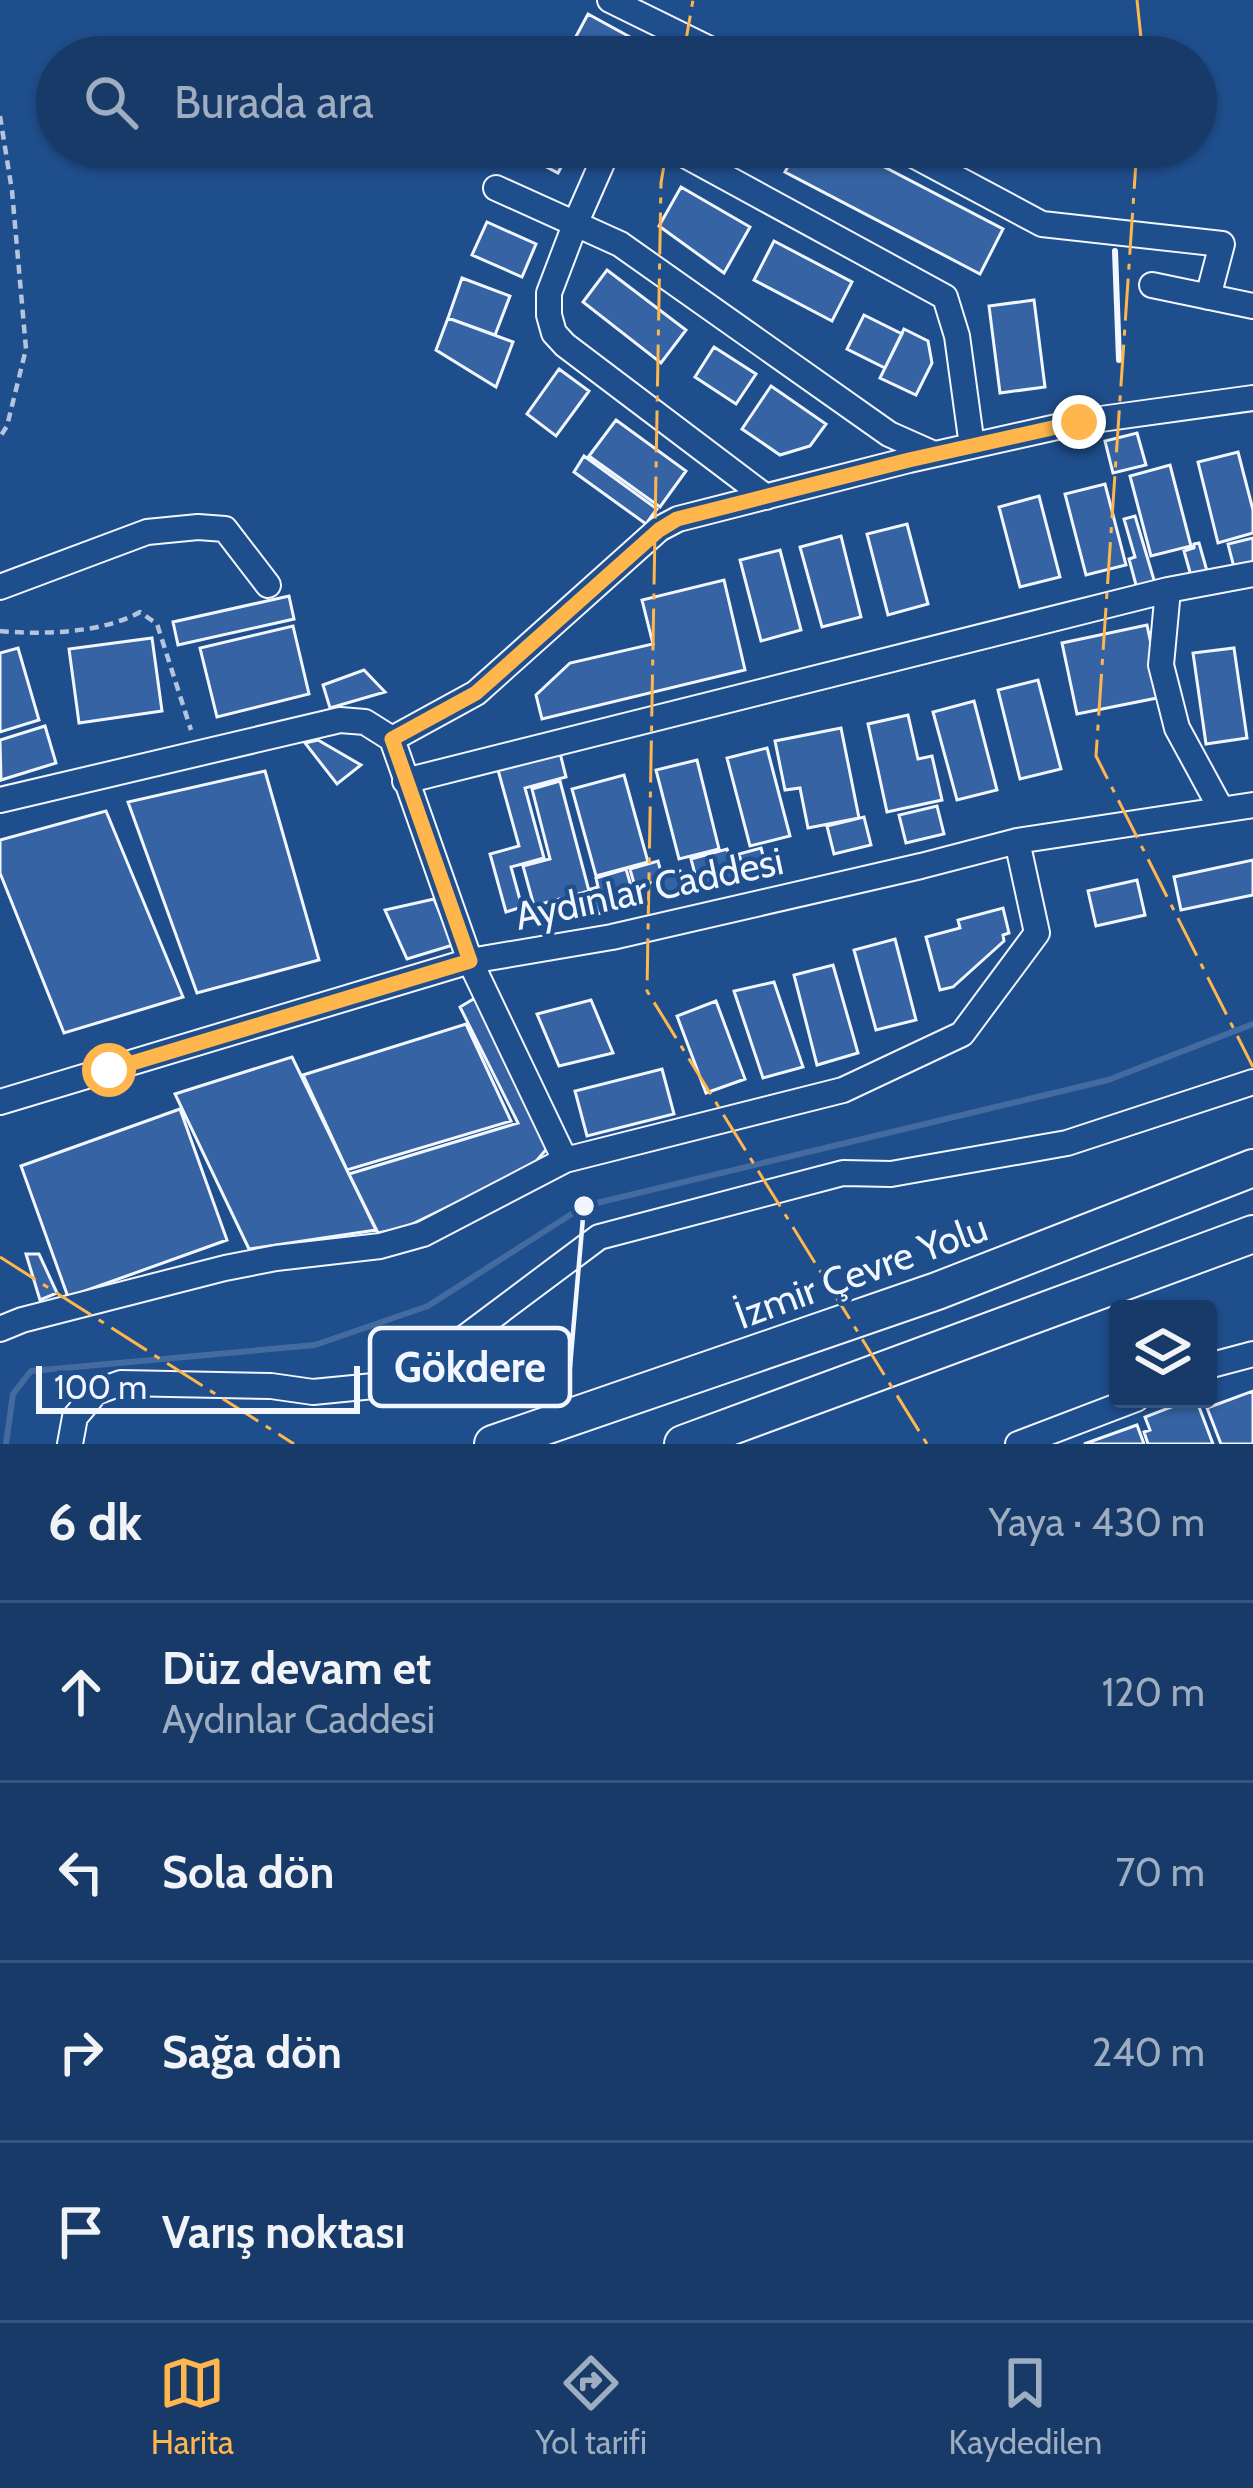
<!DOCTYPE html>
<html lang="tr">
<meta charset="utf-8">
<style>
:root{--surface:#173a69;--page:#244571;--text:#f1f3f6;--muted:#9eadc0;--line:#36547d;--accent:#ffb74d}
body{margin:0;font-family:Cabin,sans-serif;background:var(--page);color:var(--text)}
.controls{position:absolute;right:36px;bottom:36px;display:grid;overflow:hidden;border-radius:12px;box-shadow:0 3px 9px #0004}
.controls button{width:108px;height:108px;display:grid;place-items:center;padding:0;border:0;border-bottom:3px solid var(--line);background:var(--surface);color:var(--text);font:60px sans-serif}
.scale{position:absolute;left:36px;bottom:30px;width:324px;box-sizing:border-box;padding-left:12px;border:6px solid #f2f6ff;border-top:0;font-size:33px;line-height:42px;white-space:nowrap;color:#f2f6ff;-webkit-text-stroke:9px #1f4e8c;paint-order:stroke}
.stop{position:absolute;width:36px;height:36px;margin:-27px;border:9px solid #ffb74d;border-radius:50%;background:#fff}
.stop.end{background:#ffb74d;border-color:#fff;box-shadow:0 3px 12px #0008}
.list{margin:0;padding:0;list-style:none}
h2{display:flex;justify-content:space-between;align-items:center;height:156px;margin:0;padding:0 48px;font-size:51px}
h2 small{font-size:39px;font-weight:400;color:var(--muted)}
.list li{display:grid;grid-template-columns:78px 1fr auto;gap:36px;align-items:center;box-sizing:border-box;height:180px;padding:0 48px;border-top:3px solid var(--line)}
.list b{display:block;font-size:45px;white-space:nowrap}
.list p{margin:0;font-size:39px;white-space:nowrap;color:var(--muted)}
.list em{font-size:39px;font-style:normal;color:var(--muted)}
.icon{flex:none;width:66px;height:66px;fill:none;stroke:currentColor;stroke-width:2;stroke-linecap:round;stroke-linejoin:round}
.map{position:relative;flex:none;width:1253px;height:1444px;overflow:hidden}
.search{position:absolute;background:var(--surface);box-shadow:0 3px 9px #0004;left:36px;right:36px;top:36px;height:132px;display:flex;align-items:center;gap:30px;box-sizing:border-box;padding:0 42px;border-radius:66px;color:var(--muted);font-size:45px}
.sheet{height:876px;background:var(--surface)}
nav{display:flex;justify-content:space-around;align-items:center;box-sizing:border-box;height:168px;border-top:3px solid var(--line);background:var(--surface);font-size:33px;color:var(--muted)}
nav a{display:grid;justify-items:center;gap:6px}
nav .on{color:var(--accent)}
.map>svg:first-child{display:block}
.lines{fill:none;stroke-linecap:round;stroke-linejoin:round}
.stream{stroke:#446ba0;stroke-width:6}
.building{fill:#3563a3;stroke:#f2f6ff;stroke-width:3}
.minor-casing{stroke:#f2f6ff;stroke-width:28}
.highway-casing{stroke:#f2f6ff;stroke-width:40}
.path{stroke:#b3c4dc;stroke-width:4.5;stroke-dasharray:9 6;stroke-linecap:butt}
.minor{stroke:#1f4e8c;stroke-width:24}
.highway{stroke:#1f4e8c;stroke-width:36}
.wall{stroke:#f2f6ff;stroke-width:6}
.power{stroke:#ffb74d;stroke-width:3;stroke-dasharray:42 9 6 9;stroke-linecap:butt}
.route{stroke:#ffb74d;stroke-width:15}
.labels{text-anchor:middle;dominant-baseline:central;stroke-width:9;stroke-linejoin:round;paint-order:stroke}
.street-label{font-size:39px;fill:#f2f6ff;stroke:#1f4e8c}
.leader{fill:none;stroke:#f2f6ff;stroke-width:4.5}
.callout-dot{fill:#f2f6ff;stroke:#1f4e8c;stroke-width:4.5}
.callout{fill:#1f4e8c;stroke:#f2f6ff;stroke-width:4.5}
.callout-label{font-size:42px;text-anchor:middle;font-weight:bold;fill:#f2f6ff}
</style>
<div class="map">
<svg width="1253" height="1444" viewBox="0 0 1253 1444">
<rect width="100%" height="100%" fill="#1f4e8c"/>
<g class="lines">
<path class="stream" d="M6,1444L13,1394L31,1371L315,1345L428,1306L584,1206L1108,1080L1253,1024"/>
</g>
<path class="building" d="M588,14L661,54L659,57H565Z
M518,147H572L558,173L516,151Z
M798,147H846L1003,229L980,274L785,172Z
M681,187L750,227L724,273L659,226Z
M487,222L536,244L522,277L472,255Z
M774,241L852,282L832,321L754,280Z
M607,270L686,330L661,363L583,302Z
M462,278L510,296L495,335L448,318Z
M1034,300L1045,387L1000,393L989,306Z
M864,315L902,334L885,368L847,349Z
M448,318L513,342L496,387L436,350Z
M904,329L928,341L932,363L916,395L880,378Z
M714,347L756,374L736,404L695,377Z
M559,369L589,391L556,436L527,414Z
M771,386L826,424L810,446L780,455L742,429Z
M616,420L686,471L660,507L589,456Z
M1137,433L1146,465L1113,473L1105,441Z
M1238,452L1253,510V533L1218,543L1198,462Z
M584,456L657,509L646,524L574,472Z
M1170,465L1191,546L1151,556L1130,476Z
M1105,484L1126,565L1086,575L1065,494Z
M1039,496L1060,577L1020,587L999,507Z
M1135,516L1157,590L1139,596L1129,559L1135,557L1124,519Z
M907,524L928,604L888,615L867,534Z
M841,536L861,617L822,627L800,547Z
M1253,538V571L1236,575L1228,544Z
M1199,543L1209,578L1193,583L1184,551L1194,548V544Z
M780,550L801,630L761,641L740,560Z
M724,580L745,670L542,719L536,695L570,663L653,644L642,600Z
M289,596L294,619L178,645L173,622Z
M1147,625L1162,697L1077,714L1062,643Z
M293,626L309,694L217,717L200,648Z
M152,638L162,711L79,723L69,649Z
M18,648L39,720L0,732V653Z
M1234,648L1247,738L1206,744L1193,653Z
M364,670L385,692L330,708L323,685Z
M1038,680L1061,769L1020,779L998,690Z
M974,701L997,790L957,800L933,712Z
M908,715L918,759L932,756L942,800L887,812L868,724Z
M45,726L56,763L1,780L0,740Z
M841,728L859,818L808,828L800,788L785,790L775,741Z
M318,740L361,765L337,784L305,743Z
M767,748L790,836L750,846L727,758Z
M560,753L566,777L525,788L544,858L511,867L522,907L506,912L490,854L519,846L498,770Z
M697,760L719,849L679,859L656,770Z
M265,771L319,960L197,993L128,802Z
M624,775L648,862L596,876L572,789Z
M560,781L589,891L534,906L523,866L550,859L532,789Z
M937,806L944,834L906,843L899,815Z
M106,811L183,997L64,1033L0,873V840Z
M864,817L871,845L834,854L827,826Z
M761,848L768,874L746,880L739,854Z
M727,849L736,878L699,889L691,859Z
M1253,860V895L1181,910L1174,877Z
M658,861L662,876L680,871L685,890L664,896L660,880L635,887L630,869Z
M626,869L636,903L598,914L591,889L598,887L596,878Z
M1137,880L1145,915L1096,926L1088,891Z
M434,899L453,945L407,959L385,910Z
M1003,908L1009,933L1003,935L1004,941L953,987L940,990L926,937L960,928L958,920Z
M895,939L916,1020L876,1030L854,950Z
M833,965L858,1053L817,1065L794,975Z
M774,982L803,1067L763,1078L734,991Z
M475,998L550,1145L532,1166L404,1228L378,1233L349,1174L518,1123L460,1007Z
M591,1000L613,1053L559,1066L537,1014Z
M716,1001L745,1079L706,1093L677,1016Z
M466,1024L511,1121L347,1170L303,1075Z
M292,1057L376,1230L249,1249L175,1094Z
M662,1069L674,1114L587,1136L575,1091Z
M180,1109L227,1240L68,1297L21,1166Z
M26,1254H39L57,1293L40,1300Z
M1253,1391V1444H1221L1207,1408Z
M1192,1399H1196L1213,1444H1148L1144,1432L1150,1430L1145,1417Z
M1137,1425L1144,1444H1084Z"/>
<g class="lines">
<g class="minor-casing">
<path id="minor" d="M610,0L726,57
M609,147L576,222L549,293V315L554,333L565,345L766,497
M670,147L945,297L957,336L972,446
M898,147L1042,224L1222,244L1208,297
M496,188L620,244L889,434L934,454
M1152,285L1253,306
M0,587L147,532L198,527L225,529L268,585
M1168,590L1161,665L1177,728L1221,809
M392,739L476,693L659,529L678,519L909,460L1079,422L1253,398
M405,781L1168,590L1253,574
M0,800L340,720L365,722L392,739L470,961L565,1160
M0,1102L470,961L612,937L921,866L1017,841L1253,805
M0,1329L22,1320L225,1268L276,1258L380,1246L423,1234L565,1160L843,1090L962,1034L1037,933L1017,841
M1208,1366L1253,1354
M70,1444L75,1417L96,1392L121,1383L271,1386L313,1392L404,1383L599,1237L843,1173L891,1174L1067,1143L1253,1082
M1018,1444L1136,1399"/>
</g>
<g class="highway-casing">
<path id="highway" d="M493,1444L937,1291L1253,1168
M683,1444L1253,1234"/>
</g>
<path class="path" d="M0,116L12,191L26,349L7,426L0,437
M0,631C42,635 103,633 140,612L157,624L191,730"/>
<use href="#minor" class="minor"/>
<use href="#highway" class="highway"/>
<path class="wall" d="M1115,251L1119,360"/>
<path class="power" d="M1137,0L1143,57
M683,57L693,0
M667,147L661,183L647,991L927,1444
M1137,147L1096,756L1253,1067
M0,1257L294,1444"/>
</g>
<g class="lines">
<path class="route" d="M109,1070L470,961L392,739L476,693L659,530L677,519L909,460L1079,422"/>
</g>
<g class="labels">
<g class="street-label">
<text transform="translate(649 888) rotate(-12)">Aydınlar Caddesi</text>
<text transform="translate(861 1271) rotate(-20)">İzmir Çevre Yolu</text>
</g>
</g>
<path class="leader" d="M584 1206L570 1367"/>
<circle class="callout-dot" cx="584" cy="1206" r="12"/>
<rect class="callout" x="370" y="1328" width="200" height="78" rx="12"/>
<g class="callout-label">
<text x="470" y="1382">Gökdere</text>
</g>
</svg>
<div class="controls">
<button><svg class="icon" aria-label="layers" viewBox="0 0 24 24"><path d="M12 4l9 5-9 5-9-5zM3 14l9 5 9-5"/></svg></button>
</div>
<div class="scale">100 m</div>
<div class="stop" style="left:109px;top:1070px"></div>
<div class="stop end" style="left:1079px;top:422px"></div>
<div class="search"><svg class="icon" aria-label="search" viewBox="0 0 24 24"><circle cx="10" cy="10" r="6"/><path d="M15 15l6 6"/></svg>Burada ara</div>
</div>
<section class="sheet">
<h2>6 dk<small>Yaya · 430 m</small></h2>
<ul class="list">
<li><svg class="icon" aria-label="ahead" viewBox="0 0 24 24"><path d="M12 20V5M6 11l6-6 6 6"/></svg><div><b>Düz devam et</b><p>Aydınlar Caddesi</p></div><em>120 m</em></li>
<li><svg class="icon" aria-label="left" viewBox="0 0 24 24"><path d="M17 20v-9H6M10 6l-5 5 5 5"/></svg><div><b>Sola dön</b></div><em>70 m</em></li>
<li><svg class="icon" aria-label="right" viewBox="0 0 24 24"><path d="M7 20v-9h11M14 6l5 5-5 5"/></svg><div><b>Sağa dön</b></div><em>240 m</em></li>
<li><svg class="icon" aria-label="arrive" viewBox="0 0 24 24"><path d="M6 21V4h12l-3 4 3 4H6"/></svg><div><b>Varış noktası</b></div></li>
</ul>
</section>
<nav>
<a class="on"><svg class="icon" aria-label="map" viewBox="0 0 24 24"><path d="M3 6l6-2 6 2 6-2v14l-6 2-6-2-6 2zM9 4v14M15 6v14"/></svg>Harita</a>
<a><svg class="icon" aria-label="directions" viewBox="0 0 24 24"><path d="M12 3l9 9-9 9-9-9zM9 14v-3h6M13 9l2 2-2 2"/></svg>Yol tarifi</a>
<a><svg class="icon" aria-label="saved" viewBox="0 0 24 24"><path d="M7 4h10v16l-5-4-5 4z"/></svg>Kaydedilen</a>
</nav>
